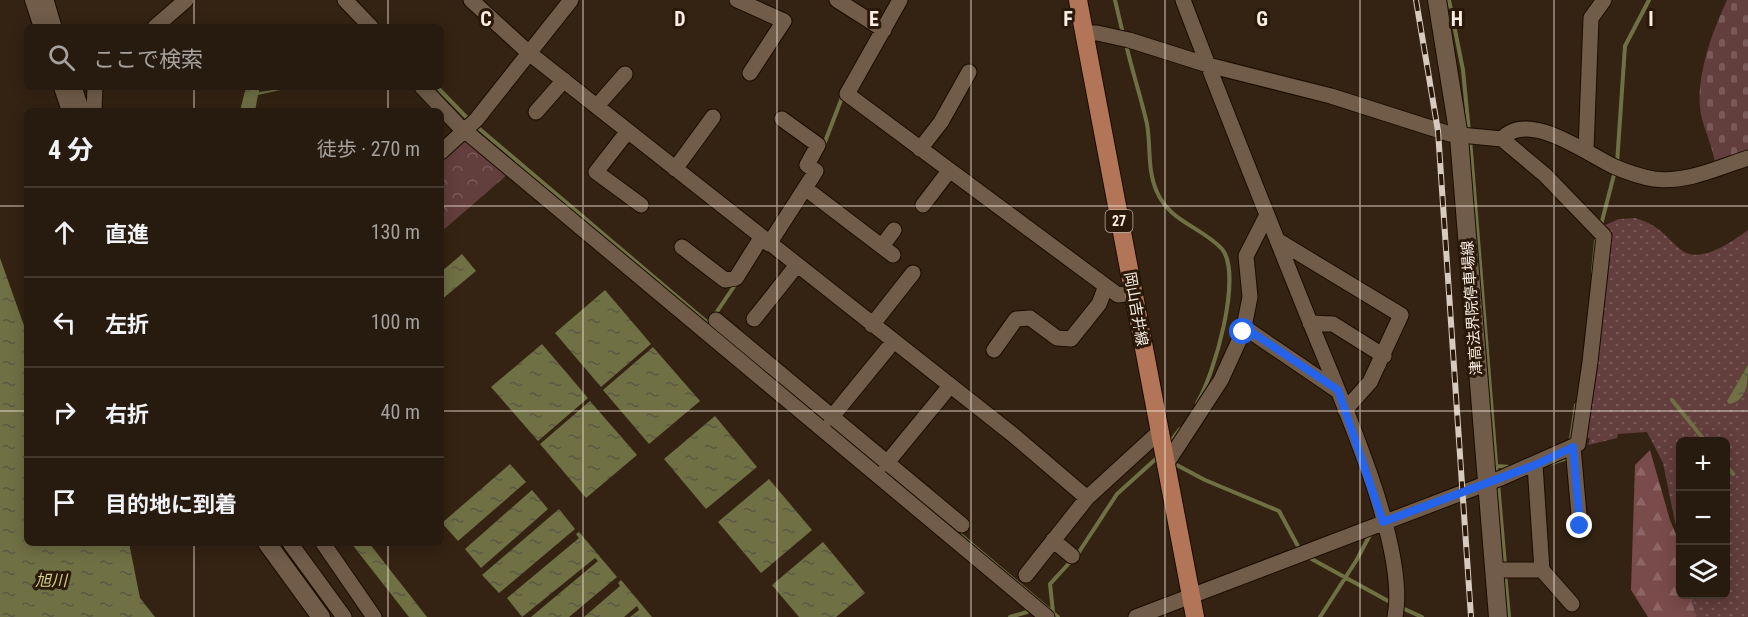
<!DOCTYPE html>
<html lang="ja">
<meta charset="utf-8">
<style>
:root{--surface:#271a0e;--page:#2f2317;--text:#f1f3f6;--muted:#a4a19e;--line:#43382e}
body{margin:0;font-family:"Roboto Condensed","Noto Sans JP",sans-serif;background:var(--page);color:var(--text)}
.controls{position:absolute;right:18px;bottom:18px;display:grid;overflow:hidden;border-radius:9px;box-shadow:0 3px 15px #0003}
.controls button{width:54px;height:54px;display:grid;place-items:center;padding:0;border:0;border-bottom:2px solid var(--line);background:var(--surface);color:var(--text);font:30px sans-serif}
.stop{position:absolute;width:18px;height:18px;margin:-14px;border:4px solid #2563eb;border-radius:50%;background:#fff}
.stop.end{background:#2563eb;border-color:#fff;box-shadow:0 2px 6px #0008}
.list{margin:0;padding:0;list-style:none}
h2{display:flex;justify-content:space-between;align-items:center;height:78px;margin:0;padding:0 24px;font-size:26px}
h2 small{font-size:20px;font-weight:400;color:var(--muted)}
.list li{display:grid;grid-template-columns:39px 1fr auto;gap:18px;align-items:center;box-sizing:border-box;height:90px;padding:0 24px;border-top:2px solid var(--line)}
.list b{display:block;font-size:22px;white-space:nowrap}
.list em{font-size:20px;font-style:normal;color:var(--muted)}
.icon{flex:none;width:33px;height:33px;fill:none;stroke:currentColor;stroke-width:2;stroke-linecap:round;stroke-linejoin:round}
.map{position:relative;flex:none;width:1748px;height:617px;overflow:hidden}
.search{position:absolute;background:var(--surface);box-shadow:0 3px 15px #0003;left:24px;top:24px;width:420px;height:66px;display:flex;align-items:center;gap:15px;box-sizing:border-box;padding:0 21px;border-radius:9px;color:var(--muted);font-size:22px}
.panel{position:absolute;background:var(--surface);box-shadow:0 3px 15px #0003;left:24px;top:108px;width:420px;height:438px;border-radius:9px}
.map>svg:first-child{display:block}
.forest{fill:url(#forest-firs)}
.cemetery{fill:url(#cemetery-stones)}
.park{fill:url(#park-crowns)}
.garden{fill:url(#garden-dots)}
.water{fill:url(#water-ripples)}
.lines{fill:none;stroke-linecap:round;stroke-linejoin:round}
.stream{stroke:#6f7044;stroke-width:4}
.minor-casing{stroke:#1b0c00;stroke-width:17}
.tertiary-casing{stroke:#1b0c00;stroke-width:20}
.secondary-casing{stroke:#1b0c00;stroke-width:20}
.primary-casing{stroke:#1b0c00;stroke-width:20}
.minor{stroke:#705c49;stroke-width:15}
.tertiary{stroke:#705c49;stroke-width:18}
.secondary{stroke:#705c49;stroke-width:18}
.primary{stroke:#b27557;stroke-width:18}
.rail-casing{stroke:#d7cabf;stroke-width:6}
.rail{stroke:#2a1908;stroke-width:4;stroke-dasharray:11;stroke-linecap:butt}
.route{stroke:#2563eb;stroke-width:8}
.grid{fill:none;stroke:#faeee4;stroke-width:1.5;stroke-opacity:0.55}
.labels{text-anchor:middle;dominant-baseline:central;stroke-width:6;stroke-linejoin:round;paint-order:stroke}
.shield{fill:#2a1908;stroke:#bcaea2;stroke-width:1.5}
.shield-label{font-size:14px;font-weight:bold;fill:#faeee4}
.street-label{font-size:15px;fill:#faeee4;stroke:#2a1908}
.water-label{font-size:16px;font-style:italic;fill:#d1d28a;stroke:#2a1908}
.grid-label{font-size:20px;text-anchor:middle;font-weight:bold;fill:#faeee4;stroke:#2a1908;stroke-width:6;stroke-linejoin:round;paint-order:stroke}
</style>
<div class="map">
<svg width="1748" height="617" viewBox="0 0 1748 617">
<defs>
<pattern id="forest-firs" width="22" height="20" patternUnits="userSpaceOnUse" patternTransform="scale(1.5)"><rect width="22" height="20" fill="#794b4a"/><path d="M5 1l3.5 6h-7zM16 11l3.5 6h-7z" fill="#8d6564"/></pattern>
<pattern id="cemetery-stones" width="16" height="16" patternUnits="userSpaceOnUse" patternTransform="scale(1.5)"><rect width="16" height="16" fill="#623e3c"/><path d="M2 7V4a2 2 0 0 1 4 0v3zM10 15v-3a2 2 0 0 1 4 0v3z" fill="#795a58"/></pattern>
<pattern id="park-crowns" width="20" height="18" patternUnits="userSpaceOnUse" patternTransform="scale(1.5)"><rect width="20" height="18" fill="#623e3c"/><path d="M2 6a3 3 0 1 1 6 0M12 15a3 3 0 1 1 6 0" fill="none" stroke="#795a58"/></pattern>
<pattern id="garden-dots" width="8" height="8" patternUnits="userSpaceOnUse" patternTransform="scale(1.5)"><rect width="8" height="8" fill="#623e3c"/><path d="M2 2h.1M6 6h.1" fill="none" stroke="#795a58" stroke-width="1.8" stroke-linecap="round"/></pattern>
<pattern id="water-ripples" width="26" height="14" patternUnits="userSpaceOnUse" patternTransform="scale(1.5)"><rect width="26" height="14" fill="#6f7044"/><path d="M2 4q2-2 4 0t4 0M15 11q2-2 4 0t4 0" fill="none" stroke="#5b5944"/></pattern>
</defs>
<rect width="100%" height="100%" fill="#342312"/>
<path class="forest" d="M1650,450L1670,520L1680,544V594L1703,595L1748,617H1648L1631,590L1635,465Z"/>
<path class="cemetery" d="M1727,0H1748V154L1715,164C1713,148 1706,134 1702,119C1693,81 1712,33 1727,0Z"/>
<path class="park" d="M465,139L508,174L441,232V159Z"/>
<path class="garden" d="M1635,218C1659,225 1663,234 1680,249C1699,266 1733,241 1748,230V617H1696L1692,601L1696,595L1726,594V442H1680V533L1675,522L1663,463L1647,432L1618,434L1617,438L1588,445L1590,438H1585L1603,226L1619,219Z"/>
<path class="water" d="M246,87H259V92L294,87L258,95L255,111H240Z
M462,254L476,271L441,300V272Z
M0,258L27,334V543H129L140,598L155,617H0Z
M605,290L651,344L601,387L555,333Z
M542,344L588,398L538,441L491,387Z
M653,347L700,401L649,444L603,390Z
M1748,365C1748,381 1748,401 1729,404L1727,401Z
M590,401L637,455L586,498L540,444Z
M715,416L757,467L706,509L664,459Z
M510,464L526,482L458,541L442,523Z
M769,479L812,530L761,573L718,522Z
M532,490L548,509L481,568L465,549Z
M559,509L575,529L499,593L482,575Z
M579,532L617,577L569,617H531L598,561L595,558L522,617L507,598L579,538L576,534Z
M823,542L865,593L836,617H799L772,585Z
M351,543H369L427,617H409Z
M621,580L652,617H630L639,610L637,606L624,617H584L620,586L618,583Z"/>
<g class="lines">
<path class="stream" d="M1115,0L1123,34
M1449,0L1463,70L1469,132
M1126,44C1132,71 1141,97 1147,124C1151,147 1147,170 1157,192C1170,222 1202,227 1222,249C1243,275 1214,376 1197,403
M437,87L470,121
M476,126L781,385
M1470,139L1497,476
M823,147L843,95
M1617,164L1625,46L1649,0
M1601,225L1615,171
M1593,272L1596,241
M714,316L737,282
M1672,400L1706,442
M1571,439L1576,405
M1168,445L1180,429
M1171,462L1205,480L1279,511L1300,550
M1549,464L1570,457
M1726,465L1733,474
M1496,466L1511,467
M893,478L1058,617
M1498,483L1505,565
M1077,555L1117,494L1158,457
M1308,557L1390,602
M1505,573L1509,617
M1400,607L1422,617
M1053,612L1050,584L1072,560
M1010,617L1027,612
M1320,617L1356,561L1370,535"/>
<g class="minor-casing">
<path id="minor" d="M46,0L54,27
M345,0L371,27
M471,0L529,53L1012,434L1087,498
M737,0L784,21L750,73
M837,0L884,30
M900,0L847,94L1118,295L1133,293
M1183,0C1224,108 1267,215 1310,322C1338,392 1409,546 1395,617
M155,27L186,0
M1085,33H1097L1129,40L1208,65L1331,96L1450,134L1502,139L1545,175L1604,236L1590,362L1578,444L1501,478L1136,617
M74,87L82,111
M422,87L458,125L1047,617
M597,106L625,74
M94,111L95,87
M536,112L564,80
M628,131L596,172L641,205
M1502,139C1528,109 1587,154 1615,167C1627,172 1641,177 1654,179C1687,183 1717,168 1748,158
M920,149L941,122L969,72
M1586,150L1591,18L1604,0
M441,152L476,120L571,0
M675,169L713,117
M805,188L893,255
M923,205L949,171
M1277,240L1401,315L1370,382L1345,410
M769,244L816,171L807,165L818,145L782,119
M882,246L894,230
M682,247L725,280L736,278L761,238
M754,319L797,265
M716,320L962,525
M1310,323L1333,324L1384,356
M872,325L913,273
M1244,327L1338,391
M994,350L1016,319L1030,318L1057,338L1071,339L1099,304L1106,286
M831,418L893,342
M1573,447L1580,526
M886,464L950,386
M1535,465L1542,570L1572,604
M1165,466L1221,380L1243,332L1250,297L1246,256L1267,215
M1053,540L1072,556
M290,543L344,617
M323,543L374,617
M1494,570H1542
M1026,575L1087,498L1158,433"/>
</g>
<g class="tertiary-casing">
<path id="tertiary" d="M34,0L43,27
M63,87L71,111
M267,543L321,617"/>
</g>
<g class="secondary-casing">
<path id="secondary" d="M1437,0L1459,137L1498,617"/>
</g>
<g class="primary-casing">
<path id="primary" d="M1078,0L1195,617"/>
</g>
<use href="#minor" class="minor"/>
<use href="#tertiary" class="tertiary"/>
<use href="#secondary" class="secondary"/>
<use href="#primary" class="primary"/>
<g class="rail-casing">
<path id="rail" d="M1416,0L1438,131L1471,617"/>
</g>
<use href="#rail" class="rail"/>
</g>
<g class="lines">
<path class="route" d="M1243,332L1244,327L1338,390L1383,522L1535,465L1573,447L1580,526"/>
</g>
<path class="grid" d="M194,0V27M388,0V27M583,0V617M777,0V617M971,0V617M1165,0V617M1360,0V617M1554,0V617M194,87V111M388,87V111M0,206H27M441,206H1748M0,411H27M441,411H1748M194,543V617M388,543V617"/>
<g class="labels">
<rect class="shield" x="1105.5" y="210" width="27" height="22" rx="4.5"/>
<g class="shield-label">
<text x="1119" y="221">27</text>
</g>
<g class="street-label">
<text transform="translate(1472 308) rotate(-94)">津高法界院停車場線</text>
<text transform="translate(1136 309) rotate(80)">岡山吉井線</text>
</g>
<g class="water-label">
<text x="51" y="580">旭川</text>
</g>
</g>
<g class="grid-label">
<text x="486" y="26">C</text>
<text x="680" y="26">D</text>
<text x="874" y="26">E</text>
<text x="1068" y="26">F</text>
<text x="1262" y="26">G</text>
<text x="1457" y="26">H</text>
<text x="1651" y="26">I</text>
</g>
</svg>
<div class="controls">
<button>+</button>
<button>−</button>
<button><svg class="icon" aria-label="layers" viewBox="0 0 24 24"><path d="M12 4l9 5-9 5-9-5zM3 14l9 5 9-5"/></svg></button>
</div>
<div class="stop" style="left:1243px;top:332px"></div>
<div class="stop end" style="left:1580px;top:526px"></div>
<div class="search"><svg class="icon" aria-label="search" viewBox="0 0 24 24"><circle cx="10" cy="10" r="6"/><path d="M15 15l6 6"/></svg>ここで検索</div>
<section class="panel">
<h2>4 分<small>徒歩 · 270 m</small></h2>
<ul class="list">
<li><svg class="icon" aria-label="ahead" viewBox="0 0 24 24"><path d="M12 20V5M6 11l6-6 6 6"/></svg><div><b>直進</b></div><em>130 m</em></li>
<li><svg class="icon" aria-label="left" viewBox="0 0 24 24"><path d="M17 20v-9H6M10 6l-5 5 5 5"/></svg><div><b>左折</b></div><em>100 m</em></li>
<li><svg class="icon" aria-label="right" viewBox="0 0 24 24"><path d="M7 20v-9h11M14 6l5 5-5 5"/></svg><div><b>右折</b></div><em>40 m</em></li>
<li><svg class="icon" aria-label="arrive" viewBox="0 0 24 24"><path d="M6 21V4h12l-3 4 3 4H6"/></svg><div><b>目的地に到着</b></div></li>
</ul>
</section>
</div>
